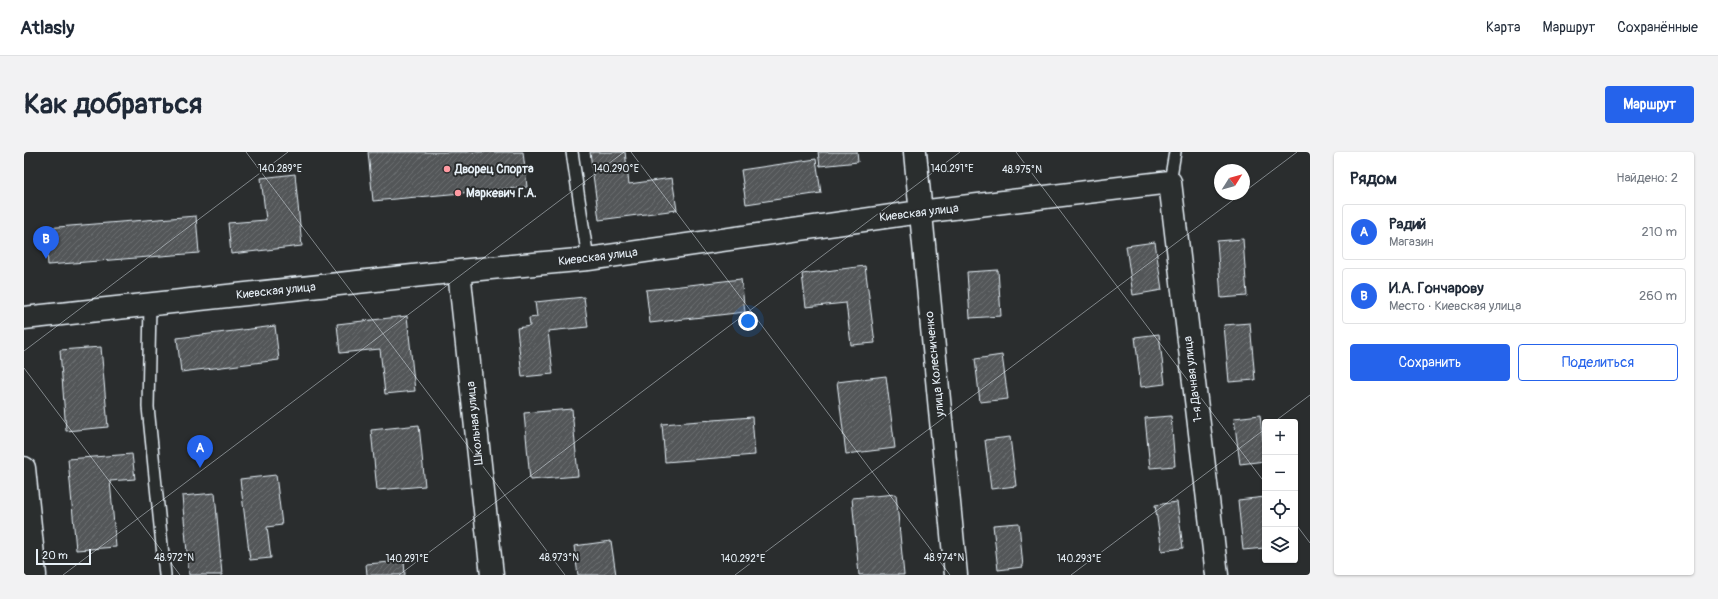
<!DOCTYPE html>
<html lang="ru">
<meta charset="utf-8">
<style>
:root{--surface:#fff;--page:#f2f2f3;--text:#1f2937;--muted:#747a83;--line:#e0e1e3;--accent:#2563eb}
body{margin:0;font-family:Pangolin,sans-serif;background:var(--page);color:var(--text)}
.controls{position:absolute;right:12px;bottom:12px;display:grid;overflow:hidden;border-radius:4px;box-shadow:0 1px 3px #0004}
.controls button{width:36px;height:36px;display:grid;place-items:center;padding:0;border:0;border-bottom:1px solid var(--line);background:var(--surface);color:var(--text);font:20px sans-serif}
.compass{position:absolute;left:1190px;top:12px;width:36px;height:36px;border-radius:50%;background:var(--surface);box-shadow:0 1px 3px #0004;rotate:53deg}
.scale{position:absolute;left:12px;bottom:10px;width:55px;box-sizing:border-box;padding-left:4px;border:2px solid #e8f1f8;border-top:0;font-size:11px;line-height:14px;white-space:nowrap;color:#e8f1f8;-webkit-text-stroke:3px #2a2d2e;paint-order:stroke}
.you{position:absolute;left:724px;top:169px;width:14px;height:14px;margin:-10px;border:3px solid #fff;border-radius:50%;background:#1a73e8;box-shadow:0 0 0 6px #1a73e833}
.badge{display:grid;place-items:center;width:26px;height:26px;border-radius:50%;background:var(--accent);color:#fff;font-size:13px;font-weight:700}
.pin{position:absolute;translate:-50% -33px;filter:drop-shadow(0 1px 2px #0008)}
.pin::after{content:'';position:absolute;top:21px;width:14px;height:12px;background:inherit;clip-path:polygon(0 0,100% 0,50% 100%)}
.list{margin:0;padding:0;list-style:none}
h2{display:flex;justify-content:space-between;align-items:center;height:52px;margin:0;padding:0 16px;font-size:17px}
h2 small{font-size:13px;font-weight:400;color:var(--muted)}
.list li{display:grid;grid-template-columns:26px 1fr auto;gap:12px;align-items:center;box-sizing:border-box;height:56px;margin:0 8px 8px;padding:0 8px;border:1px solid var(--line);border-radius:4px}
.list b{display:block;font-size:15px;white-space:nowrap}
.list p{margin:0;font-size:13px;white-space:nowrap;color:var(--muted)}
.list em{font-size:13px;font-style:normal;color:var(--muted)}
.actions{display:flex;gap:8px;padding:12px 16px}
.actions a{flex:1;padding:9px 0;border:1px solid var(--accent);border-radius:4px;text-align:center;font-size:14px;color:var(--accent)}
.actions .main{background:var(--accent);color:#fff}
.icon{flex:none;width:22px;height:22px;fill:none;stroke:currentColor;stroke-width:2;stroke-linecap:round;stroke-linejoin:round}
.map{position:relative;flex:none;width:1286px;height:423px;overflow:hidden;border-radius:4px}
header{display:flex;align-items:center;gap:24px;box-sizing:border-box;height:56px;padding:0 20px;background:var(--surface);border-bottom:1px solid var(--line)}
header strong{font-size:19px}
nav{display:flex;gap:22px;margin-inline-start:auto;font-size:14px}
.intro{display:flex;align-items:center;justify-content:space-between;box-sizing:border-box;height:96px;padding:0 24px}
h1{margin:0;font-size:28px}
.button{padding:10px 18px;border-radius:4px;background:var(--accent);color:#fff;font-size:14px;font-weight:700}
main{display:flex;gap:24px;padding:0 24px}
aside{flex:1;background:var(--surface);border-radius:4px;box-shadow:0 1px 3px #0004}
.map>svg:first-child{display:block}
.building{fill:url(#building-hatch);stroke:#e8f1f8}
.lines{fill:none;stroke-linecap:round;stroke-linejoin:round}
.lane-casing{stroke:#e8f1f8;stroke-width:14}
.street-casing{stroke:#e8f1f8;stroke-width:25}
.lane{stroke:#2a2d2e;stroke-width:11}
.street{stroke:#2a2d2e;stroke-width:22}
.ticks{fill:none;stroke:#e8f1f8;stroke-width:1;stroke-opacity:0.45}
.poi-dot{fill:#ff9aa2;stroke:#2a2d2e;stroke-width:1.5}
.labels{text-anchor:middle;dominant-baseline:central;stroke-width:4;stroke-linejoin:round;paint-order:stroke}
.poi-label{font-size:12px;font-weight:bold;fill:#e8f1f8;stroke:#2a2d2e;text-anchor:start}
.street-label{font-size:12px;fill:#e8f1f8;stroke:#2a2d2e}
.ticks-label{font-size:10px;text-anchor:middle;fill:#e8f1f8;stroke:#2a2d2e;stroke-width:4;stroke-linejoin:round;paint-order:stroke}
</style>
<header>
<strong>Atlasly</strong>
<nav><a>Карта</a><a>Маршрут</a><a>Сохранённые</a></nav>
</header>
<div class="intro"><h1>Как добраться</h1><a class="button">Маршрут</a></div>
<main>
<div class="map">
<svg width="1286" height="423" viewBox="0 0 1286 423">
<defs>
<pattern id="building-hatch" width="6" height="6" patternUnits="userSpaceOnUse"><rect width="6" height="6" fill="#535759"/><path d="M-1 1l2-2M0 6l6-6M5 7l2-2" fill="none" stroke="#6c7072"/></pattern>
</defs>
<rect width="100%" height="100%" fill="#2a2d2e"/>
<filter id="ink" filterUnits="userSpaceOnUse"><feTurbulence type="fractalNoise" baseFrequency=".025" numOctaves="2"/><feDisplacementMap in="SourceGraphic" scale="8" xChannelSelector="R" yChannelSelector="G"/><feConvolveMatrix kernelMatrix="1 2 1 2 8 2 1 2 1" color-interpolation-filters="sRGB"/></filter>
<g filter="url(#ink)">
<path class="building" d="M344,0H499L503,35L349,49Z
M566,0H601L605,32L648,26L653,58L575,68Z
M794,0H833L834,10L796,14Z
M792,7L797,41L722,52L717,18Z
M271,22L278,94L207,102L204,71L242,68L237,26Z
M172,64L175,101L24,113L21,76Z
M1219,87L1223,144L1197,146L1193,89Z
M1131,90L1138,138L1109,143L1102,94Z
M841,114L851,191L827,193L822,151L782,155L778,122Z
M974,118L977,164L946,166L943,120Z
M717,127L721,160L626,171L622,138Z
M560,145L564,175L524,179L529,222L498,225L493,176L506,174L505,166L513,165L511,150Z
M383,164L391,239L361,242L356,197L316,201L313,172Z
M1226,171L1231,228L1205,230L1200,173Z
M251,174L255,208L157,220L153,186Z
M1135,182L1141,232L1117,235L1111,185Z
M77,195L84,275L42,279L36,198Z
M978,203L984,247L956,250L951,207Z
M862,224L871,296L822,302L813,230Z
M548,257L554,324L506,328L500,261Z
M1236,263L1241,309L1216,312L1210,266Z
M1147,264L1151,314L1126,316L1121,266Z
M728,265L731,303L641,310L638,272Z
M395,273L401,334L353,338L347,278Z
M986,285L992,334L967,337L961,288Z
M108,302L111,327L86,329L92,395L52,398L44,307Z
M252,323L258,373L243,375L247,406L226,408L216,327Z
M191,341L198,423H165L158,344Z
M872,342L880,423H835L828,346Z
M1241,345V396L1219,398L1214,348Z
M1153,350L1159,396L1138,399L1131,353Z
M995,371L999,415L974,418L969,373Z
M587,389L592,423H554L550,394Z
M380,409L381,423H343L342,412Z"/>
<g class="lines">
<g class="lane-casing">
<path id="lane" d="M548,0L564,107
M1146,30L1151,0
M126,153L124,255L141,423"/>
</g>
<g class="street-casing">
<path id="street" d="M891,0L932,423
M435,119L468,423
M0,166L435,119L564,107L896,60L1146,30L1193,423
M0,316L11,423"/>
</g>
<use href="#lane" class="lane"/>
<use href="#street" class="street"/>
</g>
</g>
<path class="ticks" d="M222,0L541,423M607,0L926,423M992,0L1241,331M1220,40L1273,0M0,199L264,0M0,216L156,423M1250,270L1286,243M1271,371L1286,391M39,423L600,0M375,423L936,0M711,423L1217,42M1047,423L1241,277"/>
<g class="poi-dot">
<circle cx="423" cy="17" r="4"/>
<circle cx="434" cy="41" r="4"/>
</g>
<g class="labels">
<g class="poi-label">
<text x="431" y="17">Дворец Спорта</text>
<text x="442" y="41">Маркевич Г.А.</text>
</g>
<g class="street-label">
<text transform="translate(895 61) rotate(-7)">Киевская улица</text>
<text transform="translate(574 105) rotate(-7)">Киевская улица</text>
<text transform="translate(252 139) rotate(-6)">Киевская улица</text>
<text transform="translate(911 212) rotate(-96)">улица Колесниченко</text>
<text transform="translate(1169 227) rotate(-97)">1-я Дачная улица</text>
<text transform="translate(451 271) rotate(-96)">Школьная улица</text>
</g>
</g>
<g class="ticks-label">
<text x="256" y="20">140.289°E</text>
<text x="592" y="20">140.290°E</text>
<text x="928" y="20">140.291°E</text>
<text x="998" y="21">48.975°N</text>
<text x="150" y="409">48.972°N</text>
<text x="535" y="409">48.973°N</text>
<text x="920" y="409">48.974°N</text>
<text x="383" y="410">140.291°E</text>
<text x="719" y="410">140.292°E</text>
<text x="1055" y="410">140.293°E</text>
</g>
</svg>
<div class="controls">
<button>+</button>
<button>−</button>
<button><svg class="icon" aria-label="locate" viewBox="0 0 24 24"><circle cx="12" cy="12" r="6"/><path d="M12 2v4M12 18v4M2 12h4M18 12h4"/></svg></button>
<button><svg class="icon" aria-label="layers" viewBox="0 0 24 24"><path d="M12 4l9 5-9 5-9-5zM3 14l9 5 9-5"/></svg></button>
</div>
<svg class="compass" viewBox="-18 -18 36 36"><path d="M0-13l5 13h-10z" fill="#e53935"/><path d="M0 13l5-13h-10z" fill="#747a83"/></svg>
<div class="scale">20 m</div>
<div class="you"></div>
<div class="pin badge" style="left:176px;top:316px">A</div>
<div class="pin badge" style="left:22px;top:107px">B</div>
</div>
<aside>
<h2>Рядом<small>Найдено: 2</small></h2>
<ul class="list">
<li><span class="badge">A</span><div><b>Радий</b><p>Магазин</p></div><em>210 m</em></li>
<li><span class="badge">B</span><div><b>И.А. Гончарову</b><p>Место · Киевская улица</p></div><em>260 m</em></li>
</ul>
<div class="actions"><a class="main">Сохранить</a><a>Поделиться</a></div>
</aside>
</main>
